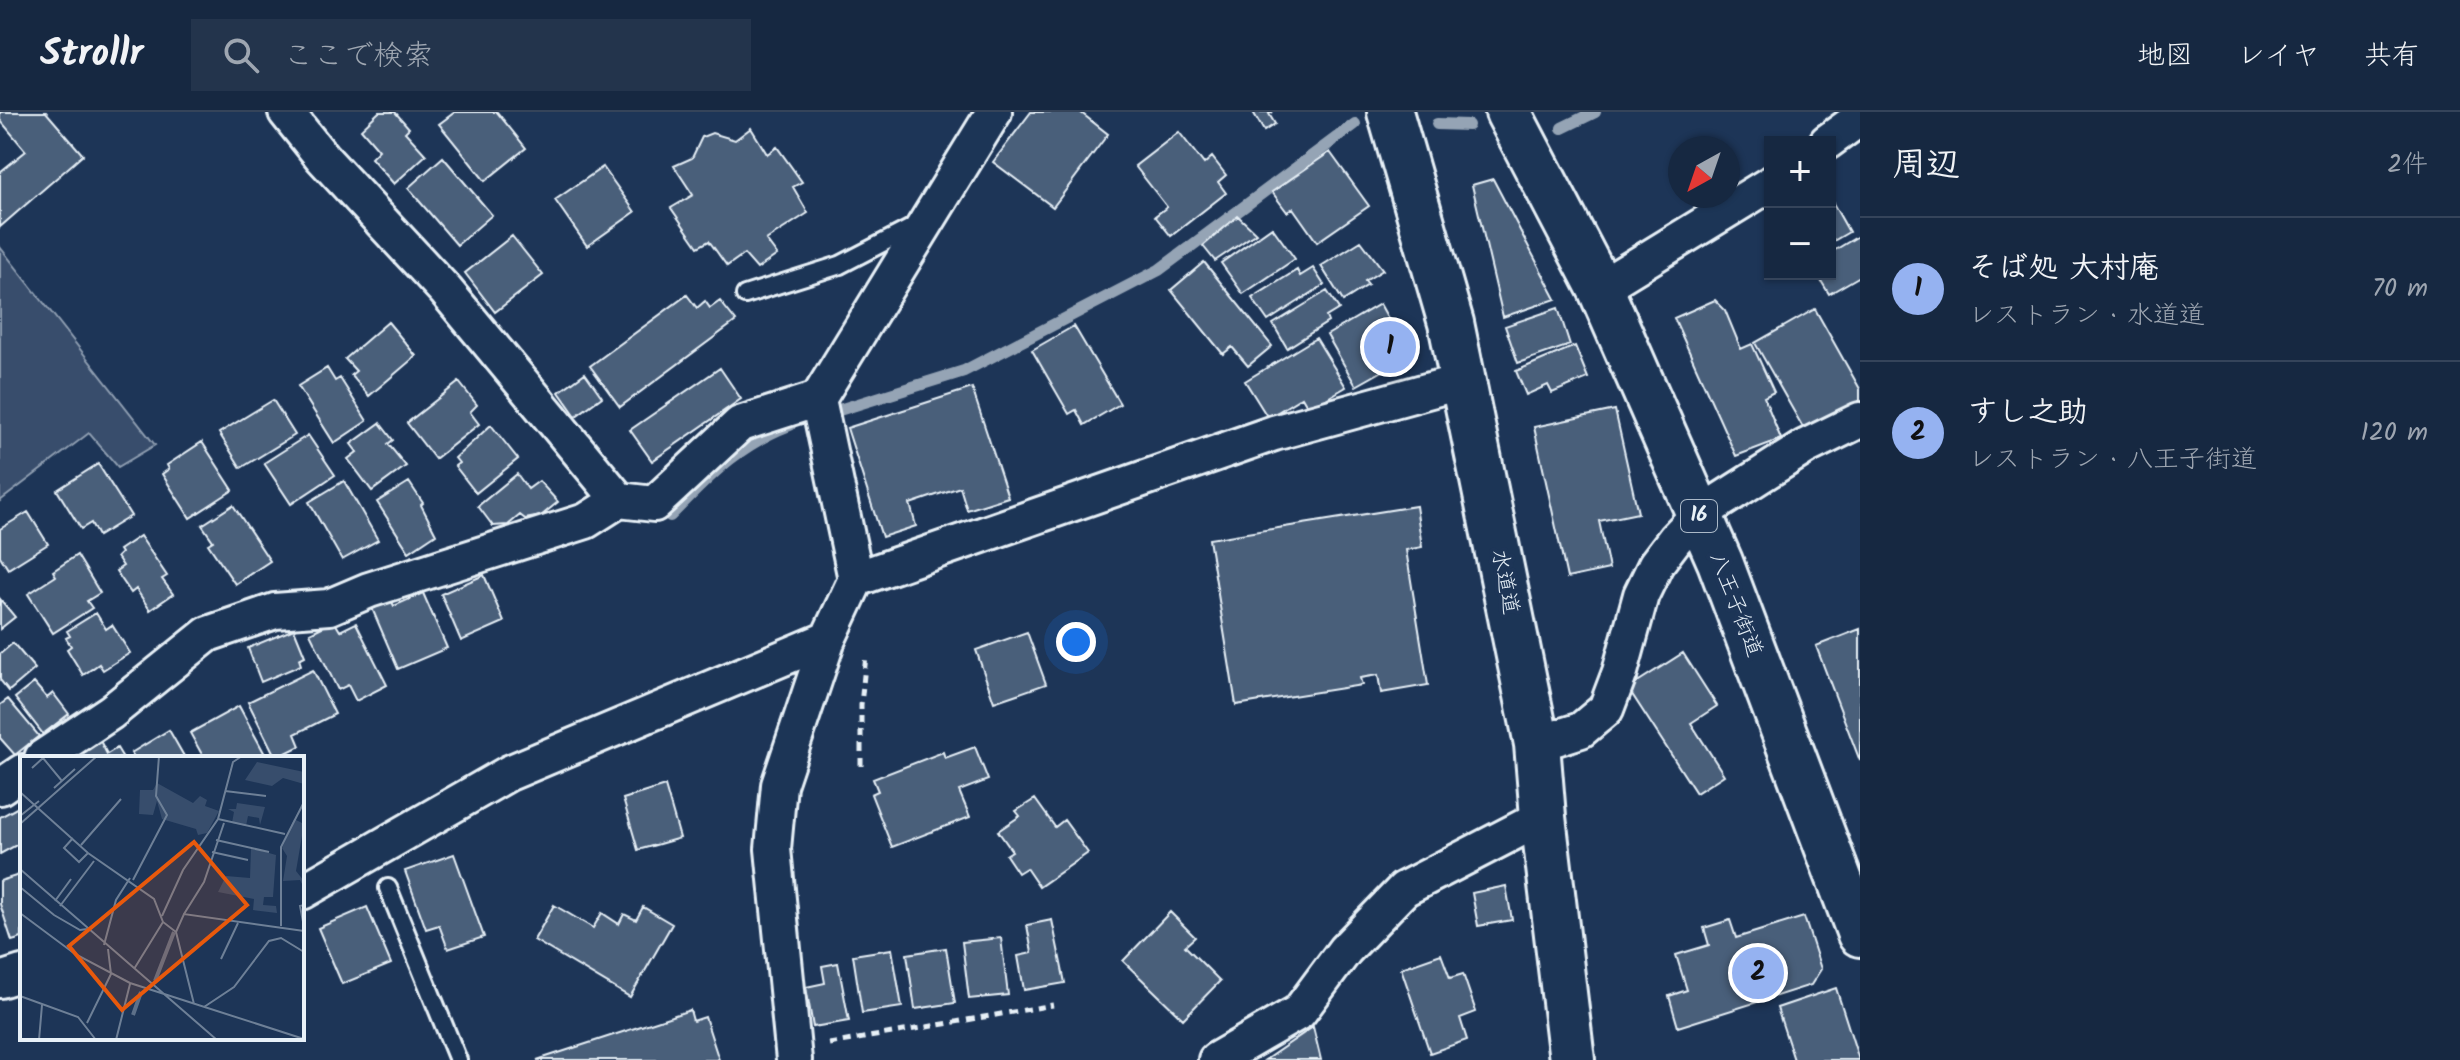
<!DOCTYPE html>
<html lang="ja">
<meta charset="utf-8">
<style>
:root{--surface:#162841;--page:#23344c;--text:#f1f3f6;--muted:#9ea6b1;--line:#35445a;--accent:#95b2f1}
body{margin:0;font-family:Kalam,"Klee One",sans-serif;background:var(--page);color:var(--text)}
.controls{position:absolute;right:24px;top:24px;display:grid;overflow:hidden;border-radius:0px;box-shadow:0 2px 6px #0004}
.controls button{width:72px;height:72px;display:grid;place-items:center;padding:0;border:0;border-bottom:2px solid var(--line);background:var(--surface);color:var(--text);font:40px sans-serif}
.compass{position:absolute;left:1668px;top:24px;width:72px;height:72px;border-radius:50%;background:var(--surface);box-shadow:0 2px 6px #0004;rotate:220deg}
.you{position:absolute;left:1076px;top:530px;width:28px;height:28px;margin:-20px;border:6px solid #fff;border-radius:50%;background:#1a73e8;box-shadow:0 0 0 12px #1a73e833}
.badge{display:grid;place-items:center;width:52px;height:52px;border-radius:50%;background:var(--accent);color:#111;font-size:26px;font-weight:700}
.pin{position:absolute;translate:-50% -50%;border:4px solid #fff;box-shadow:0 2px 8px #0006}
.list{margin:0;padding:0;list-style:none}
h2{display:flex;justify-content:space-between;align-items:center;height:104px;margin:0;padding:0 32px;font-size:34px}
h2 small{font-size:26px;font-weight:400;color:var(--muted)}
.list li{display:grid;grid-template-columns:52px 1fr auto;gap:24px;align-items:center;box-sizing:border-box;height:144px;padding:0 32px;border-top:2px solid var(--line)}
.list b{display:block;font-size:30px;white-space:nowrap}
.list p{margin:0;font-size:26px;white-space:nowrap;color:var(--muted)}
.list em{font-size:26px;font-style:normal;color:var(--muted)}
.icon{flex:none;width:44px;height:44px;fill:none;stroke:currentColor;stroke-width:2;stroke-linecap:round;stroke-linejoin:round}
.map{position:relative;flex:none;width:1860px;height:948px;overflow:hidden}
header{display:flex;align-items:center;gap:48px;box-sizing:border-box;height:112px;padding:0 40px;background:var(--surface);border-bottom:2px solid var(--line)}
header strong{font-size:38px}
nav{display:flex;gap:44px;margin-inline-start:auto;font-size:28px}
.search{width:560px;height:72px;background:var(--page);display:flex;align-items:center;gap:20px;box-sizing:border-box;padding:0 28px;border-radius:0px;color:var(--muted);font-size:30px}
main{display:flex}
aside{flex:1;background:var(--surface)}
.map>svg:first-child{display:block}
.green{fill:#374d6c;stroke:#909fb2;stroke-width:2}
.lines{fill:none;stroke-linecap:round;stroke-linejoin:round}
.stream{stroke:#95a4b5;stroke-width:12}
.building{fill:#495e7a;stroke:#e8f1f8;stroke-width:2}
.lane-casing{stroke:#e8f1f8;stroke-width:22}
.street-casing{stroke:#e8f1f8;stroke-width:40}
.secondary-casing{stroke:#e8f1f8;stroke-width:50}
.highway-casing{stroke:#e8f1f8;stroke-width:50}
.path{stroke:#e8f1f8;stroke-width:5;stroke-dasharray:8 6;stroke-linecap:butt}
.lane{stroke:#1d3557;stroke-width:16}
.street{stroke:#1d3557;stroke-width:34}
.secondary{stroke:#1d3557;stroke-width:44}
.highway{stroke:#1d3557;stroke-width:44}
.labels{text-anchor:middle;dominant-baseline:central;stroke-width:8;stroke-linejoin:round;paint-order:stroke}
.shield{fill:#1d3557;stroke:#abb9c8;stroke-width:2}
.shield-label{font-size:20px;font-weight:bold;fill:#e8f1f8}
.street-label{font-size:22px;fill:#e8f1f8;stroke:#1d3557}
.inset-river{fill:none;stroke:#5d7089;stroke-width:4}
.inset-road{fill:none;stroke:#6e8097;stroke-width:2}
.view{fill:#e8590c;fill-opacity:0.15;stroke:#e8590c;stroke-width:4}
.inset-edge{fill:none;stroke:#e8f1f8;stroke-width:4}
</style>
<header>
<strong>Strollr</strong>
<div class="search"><svg class="icon" aria-label="search" viewBox="0 0 24 24"><circle cx="10" cy="10" r="6"/><path d="M15 15l6 6"/></svg>ここで検索</div>
<nav><a>地図</a><a>レイヤ</a><a>共有</a></nav>
</header>
<main>
<div class="map">
<svg width="1860" height="948" viewBox="0 0 1860 948">
<rect width="100%" height="100%" fill="#1d3557"/>
<filter id="ink" filterUnits="userSpaceOnUse"><feTurbulence type="fractalNoise" baseFrequency=".0125" numOctaves="2"/><feDisplacementMap in="SourceGraphic" scale="16" xChannelSelector="R" yChannelSelector="G"/><feConvolveMatrix kernelMatrix="1 2 1 2 8 2 1 2 1" color-interpolation-filters="sRGB"/></filter>
<g filter="url(#ink)">
<path class="green" d="M0,135L155,333L118,355L89,321L0,389Z"/>
<g class="lines">
<path class="stream" d="M1437,12L1468,13
M1562,16L1595,0
M823,303L964,259L1159,158L1355,12
M670,404C709,365 737,333 790,313"/>
</g>
<path class="building" d="M0,0H46L83,43L0,115V60L26,39L0,8Z
M379,0H395L409,16L405,20L426,43L394,72L371,46L379,38L361,17Z
M455,0H497L526,36L485,69L439,12Z
M1031,0H1080L1108,22L1053,95L993,50Z
M1253,0H1273L1269,2L1275,12L1264,19Z
M751,16L767,42L777,35L802,70L793,75L808,101L766,128L777,143L757,157L744,142L727,154L709,129L698,135L671,96L693,83L674,54L692,46L702,25L712,21L735,28Z
M1179,20L1204,52L1212,45L1226,63L1218,70L1226,81L1171,124L1155,104L1167,95L1135,54Z
M1330,40L1369,94L1317,130L1293,96L1287,100L1272,80Z
M443,45L492,103L457,133L408,76Z
M603,55L635,100L587,134L555,88Z
M1493,67L1556,187L1503,205L1472,73Z
M1830,86L1849,120L1830,131Z
M1238,104L1256,121L1215,149L1203,134Z
M1272,115L1295,147L1243,182L1221,151Z
M1860,123V164L1829,182L1817,162H1830V141Z
M512,124L543,163L495,200L465,161Z
M1361,129L1383,158L1365,169L1368,173L1343,189L1321,154Z
M1204,150L1272,234L1248,254L1232,235L1223,242L1171,178Z
M1313,156L1324,173L1268,209L1252,186L1297,158L1300,164Z
M1327,179L1339,197L1326,205L1328,210L1287,236L1273,212Z
M687,183L697,196L705,189L710,196L720,189L736,209L620,295L590,254Z
M1715,188L1725,198L1741,237L1752,232L1774,280L1764,285L1781,327L1736,344L1674,206Z
M1380,192L1409,244L1356,274L1327,223Z
M1558,196L1570,233L1518,251L1505,214Z
M1815,197L1860,277V288L1805,319L1755,231Z
M388,210L416,244L369,284L351,263L356,259L345,247Z
M1074,214L1120,292L1084,313L1076,298L1069,302L1032,238Z
M1316,226L1346,275L1309,297L1302,285L1268,306L1245,269Z
M1575,234L1588,266L1552,281L1548,273L1526,283L1516,259Z
M327,256L335,269L340,266L367,309L334,331L298,274Z
M720,256L741,287L652,349L630,318Z
M585,261L602,285L576,304L559,280Z
M459,270L477,293L470,300L479,312L435,347L407,311Z
M972,276L1008,385L967,398L960,375L910,392L916,414L882,425L847,316Z
M273,288L295,323L241,356L219,321Z
M1615,298L1638,401L1599,409L1609,457L1567,466L1534,315Z
M380,311L393,328L388,332L406,354L372,379L348,347L357,340L351,332Z
M491,313L518,347L476,381L455,354L459,351L455,346Z
M308,323L335,363L291,392L264,351Z
M202,330L233,378L190,406L162,362L169,357L167,353Z
M98,352L131,404L98,424L91,411L81,417L57,378Z
M517,362L528,377L539,369L558,390L541,404L525,407L520,403L508,413L493,414L478,394Z
M344,369L378,428L342,448L309,390Z
M409,370L423,391L421,393L436,422L409,440L377,390Z
M233,393L270,449L235,472L208,432L213,429L202,413Z
M1416,394L1422,435L1406,438L1428,573L1381,581L1378,563L1360,566L1362,573L1236,593L1209,427Z
M28,400L48,432L8,457L0,444V417Z
M140,424L167,464L162,467L173,482L150,498L136,477L131,481L116,459L123,454L117,445L121,441L119,438Z
M77,443L100,481L87,489L92,496L53,521L28,482L56,464L53,459Z
M484,463L504,510L461,529L441,482Z
M423,481L447,536L398,557L371,494L390,486L394,494Z
M0,487L15,505L0,517Z
M96,501L106,517L112,513L130,541L103,558L99,552L83,563L67,537L71,534L66,526L70,524L67,519Z
M334,509L340,519L356,511L387,573L356,589L348,573L338,578L310,521Z
M294,517L305,544L299,547L301,553L261,570L248,536Z
M1860,517V649L1816,534Z
M1027,520L1046,572L994,590L976,538Z
M13,531L35,557L9,579L0,568V542Z
M1683,541L1717,594L1691,611L1724,663L1696,681L1628,576Z
M313,558L335,602L295,622L300,634L276,646L248,590Z
M34,571L47,586L53,581L69,602L43,622L15,586Z
M8,587L39,624L15,643L0,626V593Z
M239,594L267,646H204L190,621Z
M169,618L185,646H134L131,641Z
M98,625L107,642L117,636L123,646H63Z
M975,635L988,668L959,679L970,705L892,735L871,682L878,679L873,667L943,640L945,646Z
M665,674L680,726L638,738L623,687Z
M1035,687L1055,715L1064,708L1088,741L1039,775L1026,756L1018,761L1006,743L1012,739L998,719L1020,704L1016,699Z
M22,693V730L0,742V705Z
M454,742L484,825L448,837L439,813L426,817L405,759Z
M22,762V826L12,829L0,792V769Z
M1506,774L1512,808L1478,814L1472,781Z
M554,793L593,816L602,801L619,812L624,802L636,808L643,795L672,812L630,885L534,828Z
M367,795L391,852L342,872L318,816Z
M1170,800L1195,825L1185,834L1220,869L1183,907L1123,849Z
M1804,805L1821,857L1811,873L1678,915L1669,884L1687,878L1676,843L1709,833L1704,816L1730,808L1736,826Z
M1052,808L1065,871L1024,878L1018,844L1032,841L1027,813Z
M1001,826L1008,883L969,887L962,830Z
M946,836L955,891L915,897L907,842Z
M892,837L902,895L862,901L853,843Z
M1441,842L1450,866L1463,862L1476,900L1460,906L1467,928L1430,941L1401,856Z
M838,851L849,909L813,915L806,875L825,871L822,854Z
M1836,876L1859,948H1794L1777,896Z
M690,898L693,909L705,905L719,948H537Z
M1313,915L1321,948H1265Z"/>
<g class="lines">
<g class="lane-casing">
<path id="lane" d="M745,183L840,153L917,113
M388,776L458,948"/>
</g>
<g class="street-casing">
<path id="street" d="M286,0L322,45L446,179L619,388L654,392L740,312L818,287
M1827,30L1860,6
M1600,176L1770,72
M856,467L1274,321L1463,269
M1537,632L1581,618L1606,597L1620,560L1641,483L1656,452L1675,427L1698,403L1805,335L1860,308
M42,646L111,600L208,522L275,499L329,495L369,478L586,409L619,388
M0,675L22,660
M302,780L509,661L828,527
M0,868L22,861
M794,948L773,737L779,673L828,527L856,467L818,287L994,0
M1216,948L1299,900L1345,838L1404,777L1543,705"/>
</g>
<g class="secondary-casing">
<path id="secondary" d="M1390,0L1451,211L1537,632L1543,705L1572,948"/>
</g>
<g class="highway-casing">
<path id="highway" d="M1508,0L1600,176L1720,450L1860,822"/>
</g>
<path class="path" d="M861,654V593L866,543
M829,932L1053,893"/>
<use href="#lane" class="lane"/>
<use href="#street" class="street"/>
<use href="#secondary" class="secondary"/>
<use href="#highway" class="highway"/>
</g>
</g>
<g class="labels">
<rect class="shield" x="1681" y="388" width="36" height="32" rx="6"/>
<g class="shield-label">
<text x="1699" y="404">16</text>
</g>
<g class="street-label">
<text transform="translate(1504 470) rotate(79)">水道道</text>
<text transform="translate(1735 493) rotate(69)">八王子街道</text>
</g>
</g>
<g transform="translate(20 644)">
<rect width="284" height="284" fill="#1d3557"/>
<path d="M237,6L284,16V28L263,22L252,30L225,24ZM137,27L173,47L180,40L187,44L185,50L199,55L187,77L178,79L176,73L142,63L137,45L133,59L119,58L120,34H133ZM217,47L245,51L240,69L239,62L228,60L226,70L212,67L214,56L208,53H216ZM274,63L284,68L276,115L284,125L283,130L280,124L263,125L267,100L262,92ZM231,92L256,99L253,141H244L243,149L256,150L257,157L233,154L234,143L198,136L206,120L230,122Z" fill="#374d6c"/>
<path class="inset-river" d="M135,225L154,176M113,259L121,236"/>
<path class="inset-road" d="M12,12L23,2L42,25M34,32L55,13M205,35L246,40M0,36L68,97L134,143L143,166L156,176L174,248M0,60L19,45M198,63L265,78M0,68L77,0M53,82L44,92L59,106L68,97M196,84L249,96M61,89L101,43M192,96L228,104M0,113L197,284M113,124L147,59L136,40L139,0M0,131L34,159L60,174L67,173M35,145L51,123M284,149L280,150L284,171M40,150L74,105M0,157L55,198L110,227L284,283M164,158L184,126L204,67M142,160L163,114L198,63L213,6L222,0M261,170V91L284,46M156,176L164,158L284,175M84,189L96,144L110,122M201,203L218,167M114,213L143,166M0,240L58,261L76,284M184,251L214,231L249,185L261,182L284,196M67,267L91,218L88,193M19,284L22,249M96,284L110,228"/>
<path class="view" d="M174,86L227,149L102,254L49,190Z"/>
<rect width="284" height="284" class="inset-edge"/>
</g>
</svg>
<div class="controls">
<button>+</button>
<button>−</button>
</div>
<svg class="compass" viewBox="-18 -18 36 36"><path d="M0-13l5 13h-10z" fill="#e53935"/><path d="M0 13l5-13h-10z" fill="#9ea6b1"/></svg>
<div class="you"></div>
<div class="pin badge" style="left:1390px;top:235px">1</div>
<div class="pin badge" style="left:1758px;top:861px">2</div>
</div>
<aside>
<h2>周辺<small>2件</small></h2>
<ul class="list">
<li><span class="badge">1</span><div><b>そば処 大村庵</b><p>レストラン · 水道道</p></div><em>70 m</em></li>
<li><span class="badge">2</span><div><b>すし之助</b><p>レストラン · 八王子街道</p></div><em>120 m</em></li>
</ul>
</aside>
</main>
